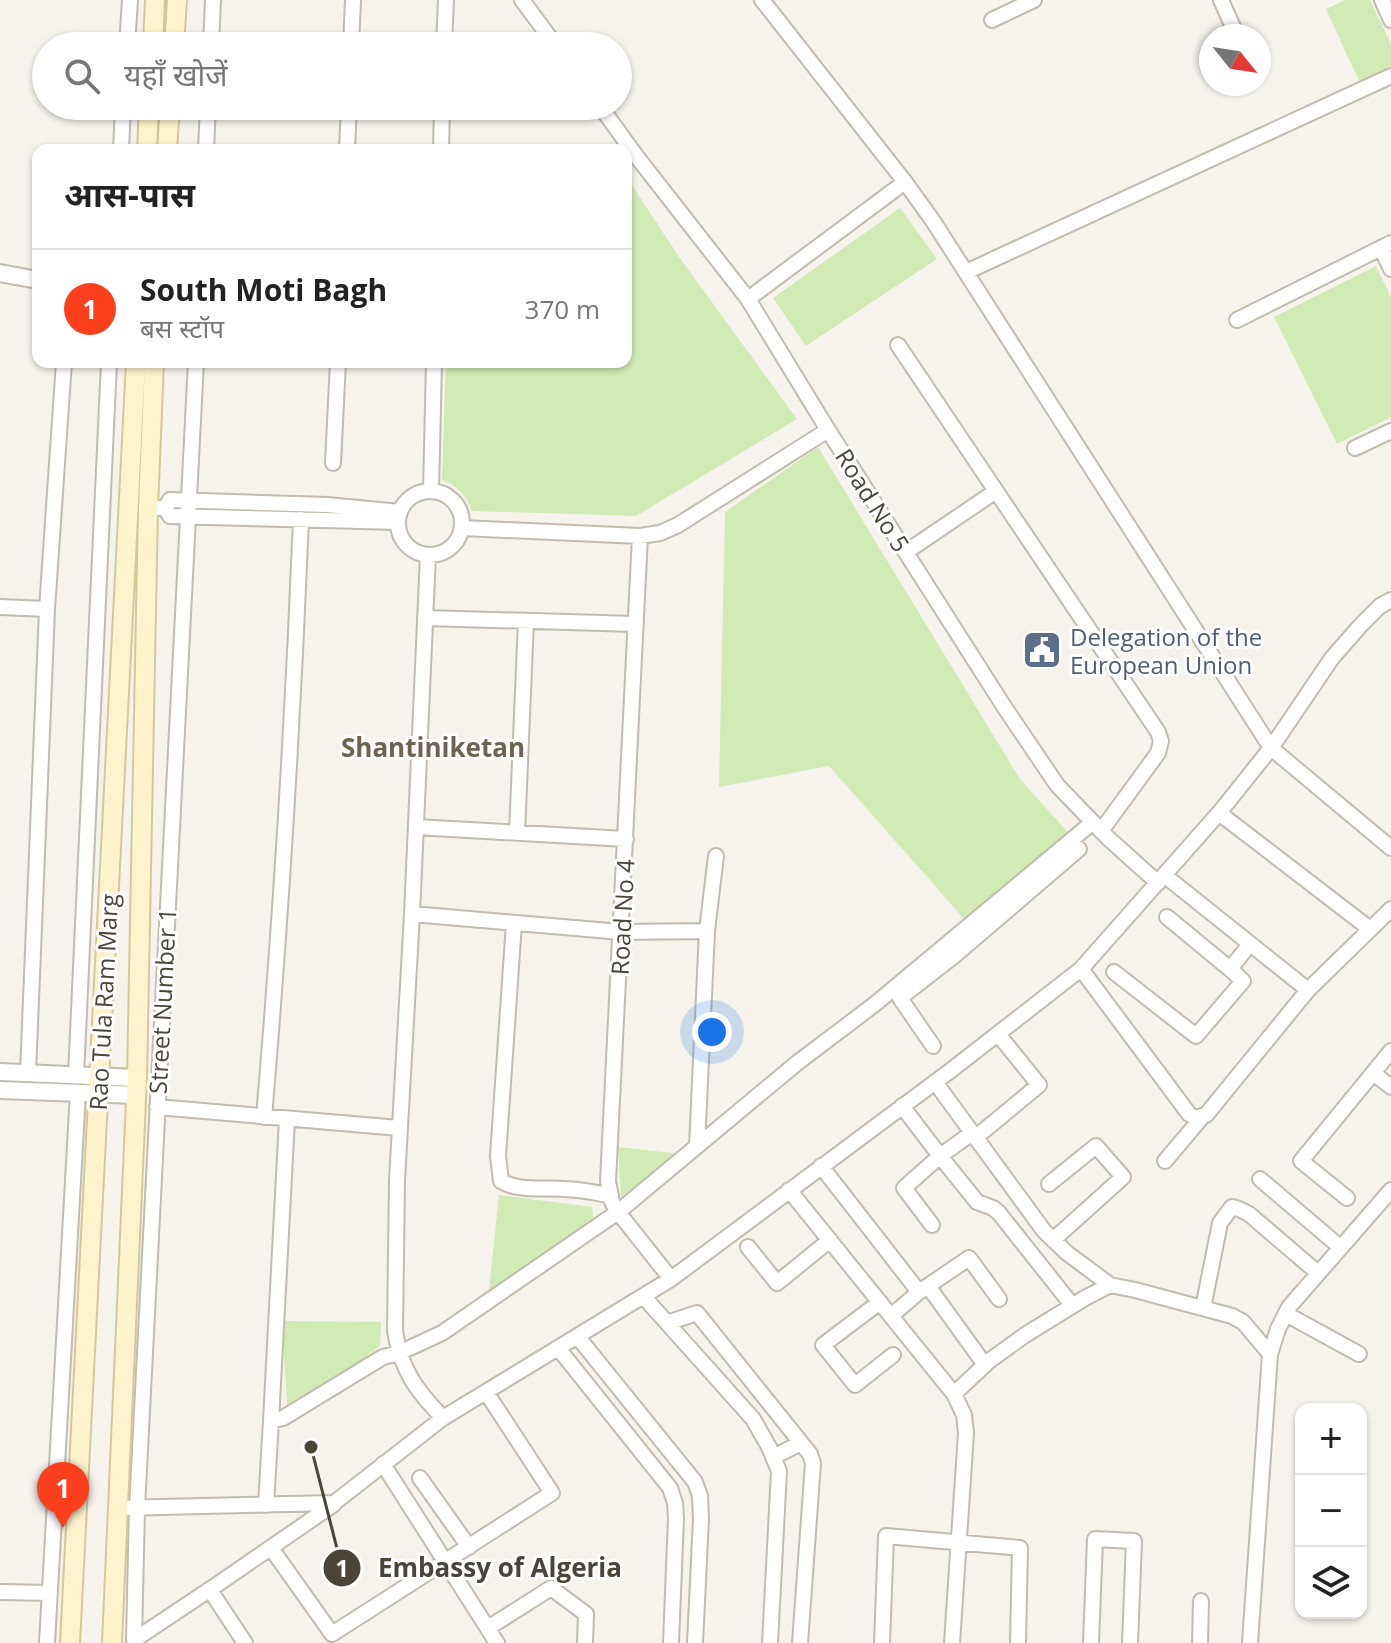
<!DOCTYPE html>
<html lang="hi">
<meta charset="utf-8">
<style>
:root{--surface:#fff;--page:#f6f6f6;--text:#222;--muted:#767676;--line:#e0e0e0;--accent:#fc3f1d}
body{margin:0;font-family:"Open Sans","Noto Sans Devanagari",sans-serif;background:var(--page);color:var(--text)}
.controls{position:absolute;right:24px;bottom:24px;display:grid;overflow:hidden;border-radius:16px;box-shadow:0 2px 6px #0004}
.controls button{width:72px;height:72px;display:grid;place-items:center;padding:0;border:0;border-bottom:2px solid var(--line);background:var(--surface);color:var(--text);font:40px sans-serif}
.compass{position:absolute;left:1199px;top:24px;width:72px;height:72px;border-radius:50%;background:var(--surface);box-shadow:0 2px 6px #0004;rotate:120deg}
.you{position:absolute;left:712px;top:1032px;width:28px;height:28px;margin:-20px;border:6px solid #fff;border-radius:50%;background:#1a73e8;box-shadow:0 0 0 12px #1a73e833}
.badge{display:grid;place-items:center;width:52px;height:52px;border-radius:50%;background:var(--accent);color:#fff;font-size:26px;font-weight:700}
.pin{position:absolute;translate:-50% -66px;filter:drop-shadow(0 2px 4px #0008)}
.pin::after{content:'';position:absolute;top:42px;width:28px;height:24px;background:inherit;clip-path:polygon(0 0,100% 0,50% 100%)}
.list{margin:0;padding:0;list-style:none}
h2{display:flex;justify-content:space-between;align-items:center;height:104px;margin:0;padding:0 32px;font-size:34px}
h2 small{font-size:26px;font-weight:400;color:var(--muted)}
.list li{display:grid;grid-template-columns:52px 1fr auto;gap:24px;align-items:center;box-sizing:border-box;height:120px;padding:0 32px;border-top:2px solid var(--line)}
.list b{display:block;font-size:30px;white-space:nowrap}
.list p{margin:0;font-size:26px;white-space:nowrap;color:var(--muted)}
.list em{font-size:26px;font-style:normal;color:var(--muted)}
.icon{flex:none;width:44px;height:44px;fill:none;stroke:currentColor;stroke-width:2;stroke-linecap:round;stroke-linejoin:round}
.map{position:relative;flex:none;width:1391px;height:1643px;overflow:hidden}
.search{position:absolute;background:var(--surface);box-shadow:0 2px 6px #0004;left:32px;top:32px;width:600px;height:88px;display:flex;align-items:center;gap:20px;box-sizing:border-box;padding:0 28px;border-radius:44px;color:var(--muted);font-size:30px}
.panel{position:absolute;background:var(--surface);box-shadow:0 2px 6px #0004;left:32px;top:144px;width:600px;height:224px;border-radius:16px}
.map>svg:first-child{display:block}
.green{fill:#d2eab5}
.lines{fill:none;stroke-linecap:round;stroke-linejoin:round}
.minor-casing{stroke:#c2bbae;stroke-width:18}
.tertiary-casing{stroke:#c2bbae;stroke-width:20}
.secondary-casing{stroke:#d6c79b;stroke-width:22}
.minor{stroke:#fff;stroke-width:14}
.tertiary{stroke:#fff;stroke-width:16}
.secondary{stroke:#fff3cd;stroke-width:18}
.labels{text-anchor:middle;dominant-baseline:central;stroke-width:6;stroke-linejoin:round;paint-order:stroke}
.street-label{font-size:24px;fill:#4b4439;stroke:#fff}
.service-label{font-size:24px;fill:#4e5e75;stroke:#fff;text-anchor:start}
.neighbourhood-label{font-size:26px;font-weight:bold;fill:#6e6250;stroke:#fff}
.leader{fill:none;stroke:#4b4439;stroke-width:3}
.callout-dot{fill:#4b4439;stroke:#fff;stroke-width:3}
.mark-label{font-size:24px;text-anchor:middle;font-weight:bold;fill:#fff}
.callout-label{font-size:26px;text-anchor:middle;font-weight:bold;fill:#4b4439;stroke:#fff;stroke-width:6;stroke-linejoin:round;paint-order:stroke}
</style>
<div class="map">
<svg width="1391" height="1643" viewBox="0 0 1391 1643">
<rect width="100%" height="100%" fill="#f6f3ec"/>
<path class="green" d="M1345,0H1370L1391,44V66L1359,81L1326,9Z
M626,176L679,257L797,419L636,516L472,511C466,495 458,486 442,480L446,362H626Z
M900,208L937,259L806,346L773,298Z
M1376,266L1391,297V417L1337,444L1274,317Z
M818,447L1020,779L1074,839L973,929L829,766L719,787L725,512Z
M618,1147L681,1154L621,1197Z
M499,1195L592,1207L594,1222L489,1290Z
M282,1321L381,1322L380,1346L288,1417Z"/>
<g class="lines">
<g class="minor-casing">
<path id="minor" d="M522,0L556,46
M762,0L905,182L933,221L1271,748L1391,848
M1221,0L1237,36
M1382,0L1391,20
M992,20L1034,0
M127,46L130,0
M211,46L213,0
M351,46L353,0
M444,46L446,0
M600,106L637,157L748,299L828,430L1003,705L1057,785L1108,838L1158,883
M121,150L123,106
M206,150L208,106
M347,150L349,106
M441,150L442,106
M1381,248L1391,269
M966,272L1391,76
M748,299L905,182
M1237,320L1391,243
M898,345L996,491
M1355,448L1391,431
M333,463L338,362
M431,491L434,362
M398 523a32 32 0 1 1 64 0a32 32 0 1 1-64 0Z
M148,508H165L170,516L398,522
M165,508L170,500L327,505L400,512
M462,528L640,536L660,533L678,525L828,430
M640,536L608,1181L612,1202L618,1212L671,1279
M906,552L996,491L1158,732L1161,741L1158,753L1101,831
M428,555L412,914L397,1180L395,1331C401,1370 416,1390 443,1418
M0,607L47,609
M425,618L636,624
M1219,813L1370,929
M416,827L626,839
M517,833L526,621
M1164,875L1308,990L1391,909
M412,914L621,932L707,931L697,1146
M1167,917L1230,969L1250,944
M514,923L498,1156L501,1181C519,1192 544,1187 565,1189C581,1190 596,1192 611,1196
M707,931L716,856
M1081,969L1189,1114L1195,1118L1206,1115L1308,990
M1114,972L1196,1036L1243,981L1230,969
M933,1046L900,998L954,956L1079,849L1071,841
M28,1073L47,609L64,362
M1373,1073L1391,1087
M76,1076L109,362
M935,1082L1044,1231L1067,1253L1110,1285
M902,1106L940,1156L972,1133
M157,1107L399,1128
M264,1117C281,917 293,719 301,519
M975,1138L1039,1085L998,1034
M1165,1161L1203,1116
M821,1166L919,1292L969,1258L999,1299
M1260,1179L1340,1247
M1049,1184L1096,1146L1123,1177L1053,1240
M789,1190L954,1394L964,1415L966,1433L952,1643
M1347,1198L1301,1161L1391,1051
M932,1225L904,1188L940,1156L977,1202L993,1208L999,1213L1072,1305
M748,1247L777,1283L830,1240
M928,1286L985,1365
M643,1296L753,1419L769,1447L779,1471L770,1643
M880,1302L823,1345L855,1385L893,1355
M1203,1308L1220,1223L1232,1207L1239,1209L1249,1214L1318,1273
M1286,1314L1359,1354
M891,1316L919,1292
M667,1323L697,1313L810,1454L813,1463L800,1643
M577,1336L695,1482L700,1496L701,1519L695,1643
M558,1348L670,1488L675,1503L676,1518L671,1643
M954,1394L989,1361L1025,1335L1085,1298L1110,1285L1135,1290L1232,1316L1243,1322L1270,1354L1278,1329L1289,1307L1391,1190
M271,1421L287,1119
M773,1457L801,1443
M383,1464L497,1643
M420,1478L469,1547
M266,1505L271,1421L283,1418L383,1357L399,1353L442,1333L618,1212L797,1063L875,1004L1093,822
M118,1508L334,1503L443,1418L671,1279L950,1071L1081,969L1219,813L1271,748L1332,658L1361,625L1380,606L1391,600
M271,1548L332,1634L552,1493L486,1392
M210,1590L245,1643
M0,1592L50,1593
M488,1628L551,1588L586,1614L585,1643
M134,1640L137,1508L196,362
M134,1640L218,1584L334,1504
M47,1643L78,1092
M882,1643L886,1536L1020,1548L1018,1643
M1091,1643L1095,1539L1134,1541L1130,1643
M1200,1643L1201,1601
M1250,1643L1270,1354"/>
</g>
<g class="tertiary-casing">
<path id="tertiary" d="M0,273L38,280
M0,1072L137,1078
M0,1090L136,1095"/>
</g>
<g class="secondary-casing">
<path id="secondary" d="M153,46L155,0
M174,46L177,0
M147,150L149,106
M167,150L170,106
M70,1643L136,362
M112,1643L137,1078L148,508L154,362"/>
</g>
<use href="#minor" class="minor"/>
<use href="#tertiary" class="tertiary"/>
<use href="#secondary" class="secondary"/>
</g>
<defs>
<g id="civic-square" transform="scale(2)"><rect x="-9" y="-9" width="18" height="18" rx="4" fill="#5c6f8a" stroke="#fff"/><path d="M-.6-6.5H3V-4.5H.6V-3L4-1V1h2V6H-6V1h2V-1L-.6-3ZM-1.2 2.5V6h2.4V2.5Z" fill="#fff"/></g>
</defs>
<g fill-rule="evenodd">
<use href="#civic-square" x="1042" y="650"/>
</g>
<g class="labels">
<g class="street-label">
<text transform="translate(873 500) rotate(58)">Road No 5</text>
<text transform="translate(622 917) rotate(-87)">Road No 4</text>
<text transform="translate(162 1001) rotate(-87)">Street Number 1</text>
<text transform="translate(103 1002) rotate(-87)">Rao Tula Ram Marg</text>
</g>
<g class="service-label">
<text x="1070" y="636">Delegation of the<tspan x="1070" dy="28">European Union</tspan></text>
</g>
<g class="neighbourhood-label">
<text x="433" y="747">Shantiniketan</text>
</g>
</g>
<path class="leader" d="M311 1447L342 1568"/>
<g class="callout-dot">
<circle cx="311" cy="1447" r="8"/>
<circle cx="342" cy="1568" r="20"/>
</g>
<g class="mark-label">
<text x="342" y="1577">1</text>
</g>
<g class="callout-label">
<text x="500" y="1577">Embassy of Algeria</text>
</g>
</svg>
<div class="controls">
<button>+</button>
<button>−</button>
<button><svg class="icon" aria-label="layers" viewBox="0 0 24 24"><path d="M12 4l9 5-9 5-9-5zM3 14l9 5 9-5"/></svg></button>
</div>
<svg class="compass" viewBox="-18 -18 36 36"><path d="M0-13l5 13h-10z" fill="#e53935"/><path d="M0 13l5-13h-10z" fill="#767676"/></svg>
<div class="you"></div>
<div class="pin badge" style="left:63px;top:1528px">1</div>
<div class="search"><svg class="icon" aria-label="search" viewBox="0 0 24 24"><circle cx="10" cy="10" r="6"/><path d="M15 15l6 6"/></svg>यहाँ खोजें</div>
<section class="panel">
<h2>आस-पास<small></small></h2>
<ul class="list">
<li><span class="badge">1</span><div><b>South Moti Bagh</b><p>बस स्टॉप</p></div><em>370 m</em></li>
</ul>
</section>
</div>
